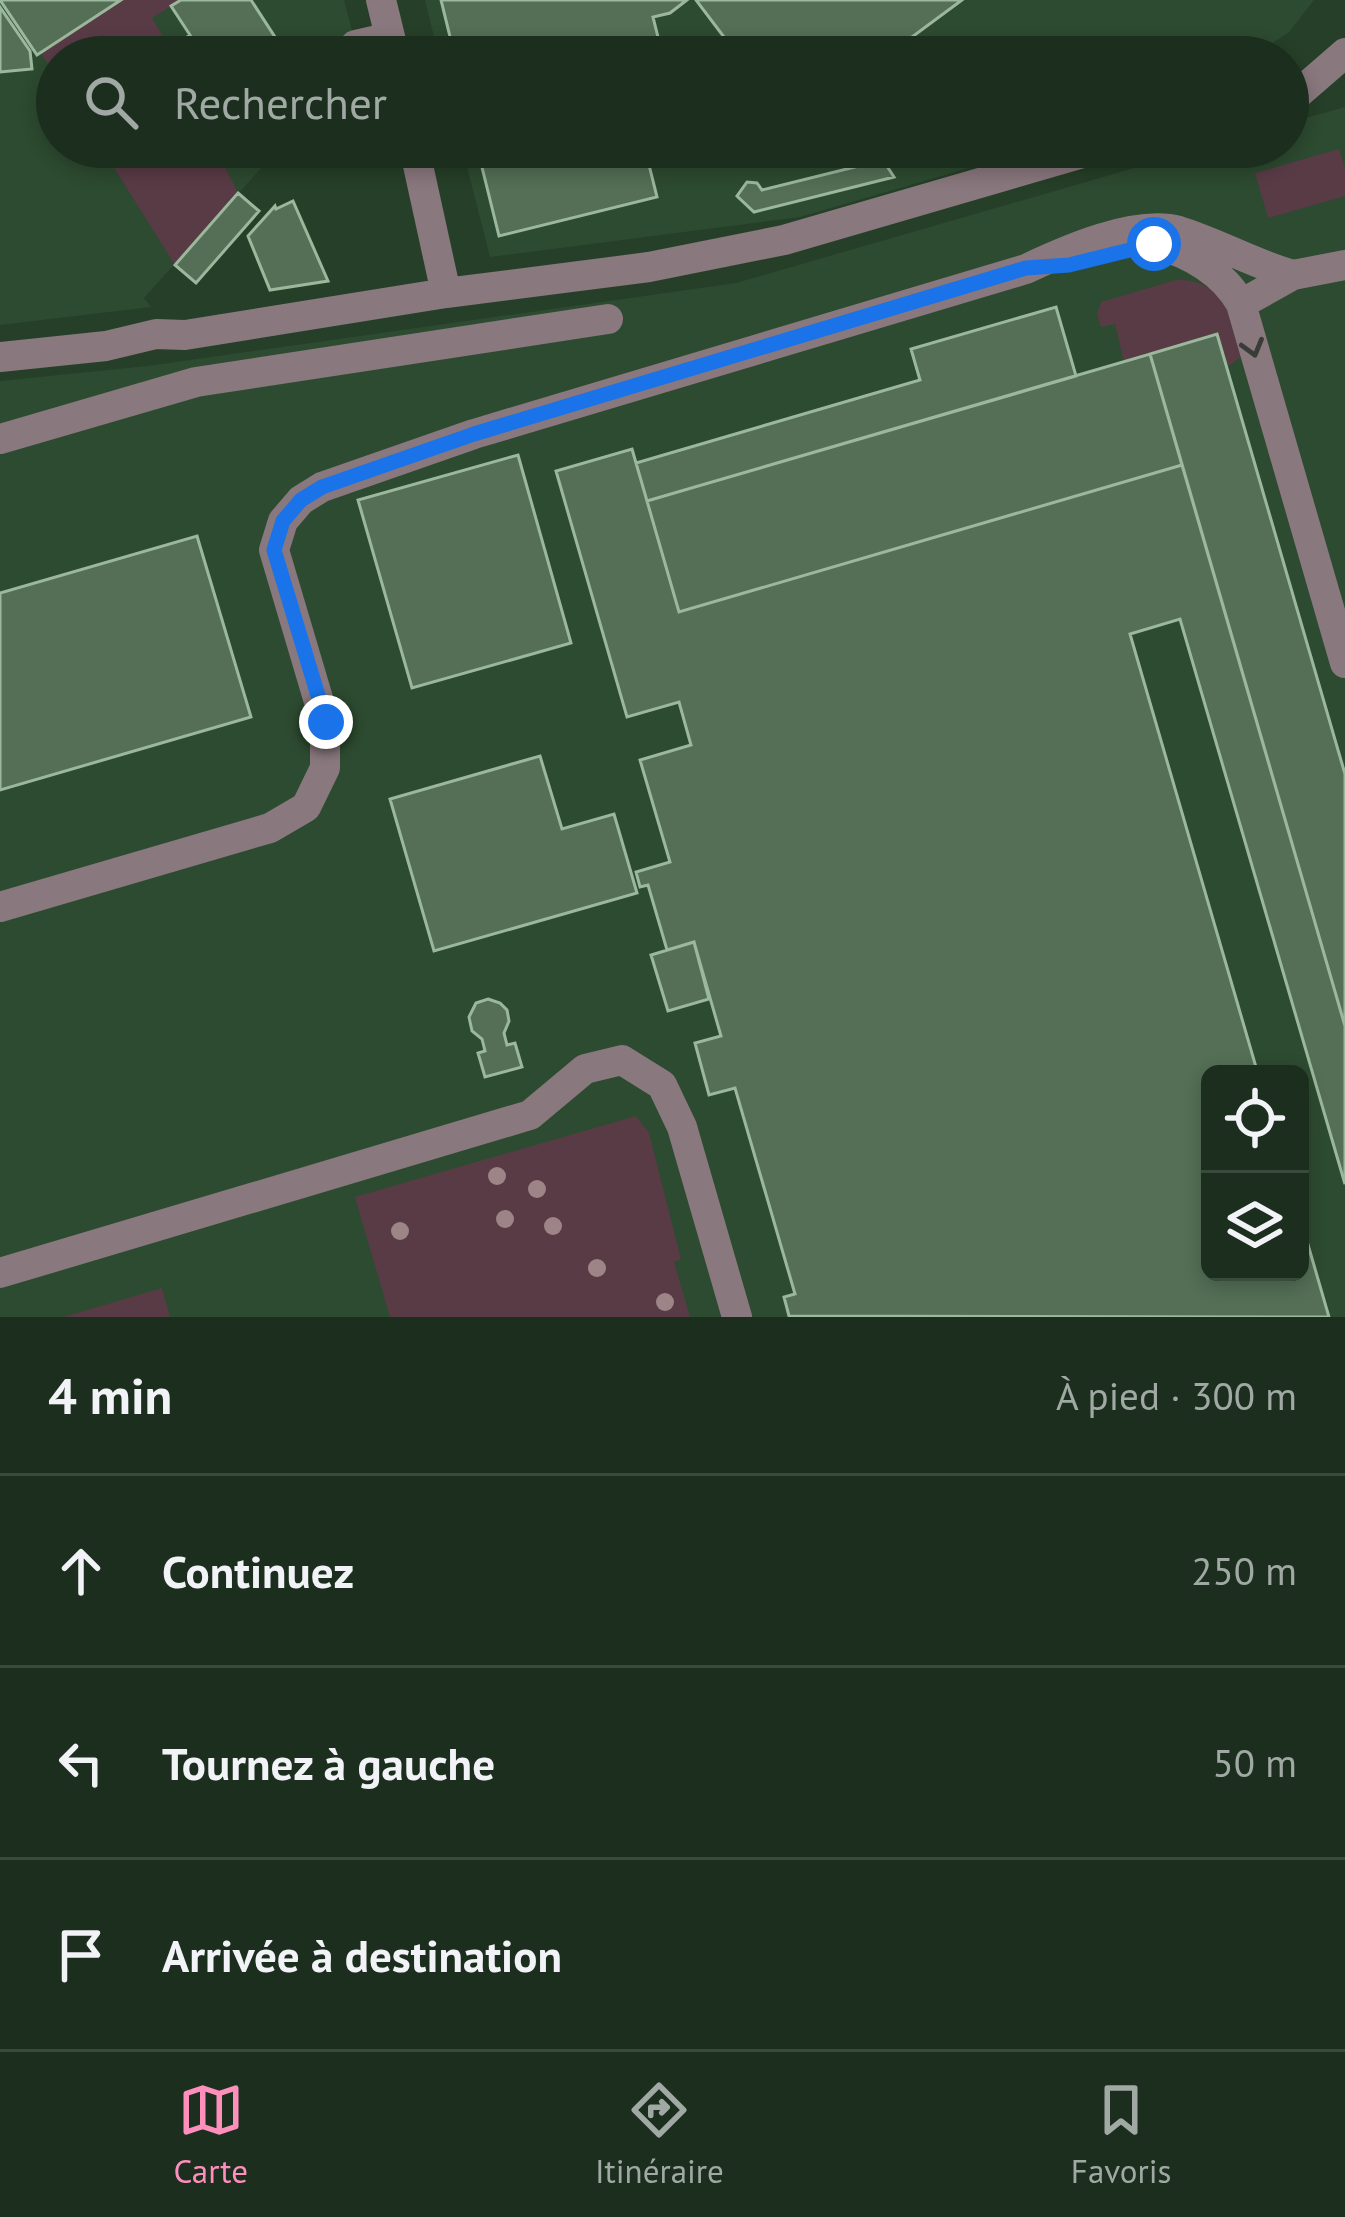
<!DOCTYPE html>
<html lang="fr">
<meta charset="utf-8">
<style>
:root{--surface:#1c2f1e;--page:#253727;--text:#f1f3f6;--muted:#a0a9a4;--line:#3a4a3c;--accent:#fe8ebc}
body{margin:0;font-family:"PT Sans",sans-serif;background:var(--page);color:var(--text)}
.controls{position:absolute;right:36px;bottom:36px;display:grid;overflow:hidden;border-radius:18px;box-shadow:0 6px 18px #0003}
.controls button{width:108px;height:108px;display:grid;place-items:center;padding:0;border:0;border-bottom:3px solid var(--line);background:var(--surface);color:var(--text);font:60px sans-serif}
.stop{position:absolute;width:36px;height:36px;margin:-27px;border:9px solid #1a73e8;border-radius:50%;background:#fff}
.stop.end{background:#1a73e8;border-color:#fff;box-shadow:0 3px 12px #0008}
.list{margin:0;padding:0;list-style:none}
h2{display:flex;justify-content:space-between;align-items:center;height:156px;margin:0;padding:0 48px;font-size:51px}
h2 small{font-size:39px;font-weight:400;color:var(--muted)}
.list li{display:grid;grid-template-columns:78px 1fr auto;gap:36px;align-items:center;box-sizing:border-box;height:192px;padding:0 48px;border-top:3px solid var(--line)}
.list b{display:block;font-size:45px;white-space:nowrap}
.list em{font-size:39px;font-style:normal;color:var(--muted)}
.icon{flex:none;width:66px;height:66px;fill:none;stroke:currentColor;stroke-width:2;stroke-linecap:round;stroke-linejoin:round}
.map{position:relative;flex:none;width:1345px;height:1317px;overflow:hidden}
.search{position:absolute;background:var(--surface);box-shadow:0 6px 18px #0003;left:36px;right:36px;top:36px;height:132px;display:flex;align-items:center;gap:30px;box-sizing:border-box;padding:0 42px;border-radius:66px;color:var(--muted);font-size:45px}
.sheet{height:732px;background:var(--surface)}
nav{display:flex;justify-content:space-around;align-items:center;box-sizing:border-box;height:168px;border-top:3px solid var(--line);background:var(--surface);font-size:33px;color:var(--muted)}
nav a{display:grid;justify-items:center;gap:6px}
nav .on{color:var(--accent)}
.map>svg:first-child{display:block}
.built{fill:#2d4b30;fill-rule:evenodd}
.green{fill:#593b46}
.building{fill:#546f56;stroke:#9bb89d;stroke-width:3}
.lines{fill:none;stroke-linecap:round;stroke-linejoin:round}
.minor{stroke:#89787e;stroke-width:30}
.tree{fill:#9c8487}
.oneway{stroke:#393c37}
.route{stroke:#1a73e8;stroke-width:15}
</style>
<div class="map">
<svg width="1345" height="1317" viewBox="0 0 1345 1317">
<rect width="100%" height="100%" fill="#263f28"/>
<path class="built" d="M0,0H344L359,57H57V147H280L144,298L151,307L0,325Z
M425,0H1314L1289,32L1252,57H439Z
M1345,107V1317H0V381L147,366L736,283L1207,147H1288V123ZM1210,1074H1300V1272H1210Z
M462,147H1041L800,217L490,257Z"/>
<path class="green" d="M121,0H181L152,18L175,57H57V78L41,53Z
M101,147H215L238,193L175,265Z
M1339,149L1345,168V196L1268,218L1255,173Z
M1176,280C1223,278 1232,318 1243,355L1227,367L1217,334L1124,362L1115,324L1101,327L1097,314L1101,302Z
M636,1116L649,1133L681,1259L674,1262L690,1317H390L355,1197Z
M162,1288L170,1317H64Z"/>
<path class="building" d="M0,0H121L37,55Z
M181,0H251L288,57H190L180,42L190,35L171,6Z
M441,0H687L670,13L653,17L663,57H455Z
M696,0H962L885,57H748L741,49H733Z
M0,7L30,51L32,69L0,72Z
M477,147H622L626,162L647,157L657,197L499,236Z
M883,160L894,177L754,212L737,196L747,182L757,183L762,190Z
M238,193L259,211L196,283L175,265Z
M293,201L328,281L270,290L248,236L275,206L276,209Z
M1056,307L1076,376L647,501L636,463L920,380L911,349Z
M1217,334L1345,774V1026L1150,354Z
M1150,354L1182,465L679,612L647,501Z
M632,449L679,612L1182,465L1345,1026V1184L1180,619L1130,634L1258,1074H1210V1272H1300V1217L1329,1317L789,1316L784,1297L795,1294L735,1088L709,1095L695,1043L721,1036L694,942L667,950L648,885L640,887L636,872L670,862L640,760L691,745L679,702L627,717L556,471Z
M518,455L571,643L412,688L358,500Z
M197,536L251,717L0,790V593Z
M540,756L562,829L614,814L637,893L434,951L390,799Z
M694,942L709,999L668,1011L651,955Z
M488,999L500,1003L507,1010L509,1021L504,1033L507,1045L515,1043L522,1067L485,1077L478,1053L485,1051L482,1039L472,1031L469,1017L476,1003Z"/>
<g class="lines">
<path class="minor" d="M381,0L395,57
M345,57L355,45L390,37
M1300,92L1345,53
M414,147L446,293
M1155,244C1190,253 1224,273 1241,304
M1345,265L1293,275L1241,304L1345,663
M0,357L106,346L156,334L185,335L446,293L649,267L784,240L1103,147
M0,439L196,382L608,319
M0,907L270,828L306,807L325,768V722L274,550L283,521L301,500L322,487L474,434L1026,269C1066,250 1136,219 1179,231C1218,243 1254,264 1293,275
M0,1273L530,1115L585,1069L622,1060L662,1085L682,1127L737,1317"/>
</g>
<g class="tree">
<circle cx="497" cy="1176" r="9"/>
<circle cx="537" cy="1189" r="9"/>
<circle cx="505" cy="1219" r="9"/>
<circle cx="553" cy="1226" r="9"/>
<circle cx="400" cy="1231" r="9"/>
<circle cx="597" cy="1268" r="9"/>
<circle cx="665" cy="1302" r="9"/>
</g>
<defs><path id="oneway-chevron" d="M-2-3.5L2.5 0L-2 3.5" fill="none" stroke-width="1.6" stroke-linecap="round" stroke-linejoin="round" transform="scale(3)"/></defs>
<use class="oneway" href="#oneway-chevron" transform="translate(1253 348) rotate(74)"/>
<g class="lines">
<path class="route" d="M326,722L274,550L283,521L301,500L322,487L474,434L1026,268L1069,265L1154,244"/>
</g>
</svg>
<div class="controls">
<button><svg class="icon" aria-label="locate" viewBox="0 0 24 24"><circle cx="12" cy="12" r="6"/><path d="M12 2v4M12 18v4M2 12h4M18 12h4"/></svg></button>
<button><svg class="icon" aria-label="layers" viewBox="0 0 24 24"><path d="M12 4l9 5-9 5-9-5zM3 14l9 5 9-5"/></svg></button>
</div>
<div class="stop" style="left:1154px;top:244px"></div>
<div class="stop end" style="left:326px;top:722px"></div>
<div class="search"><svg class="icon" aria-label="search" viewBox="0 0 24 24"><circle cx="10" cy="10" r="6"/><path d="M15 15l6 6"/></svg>Rechercher</div>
</div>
<section class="sheet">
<h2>4 min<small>À pied · 300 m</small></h2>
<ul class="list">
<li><svg class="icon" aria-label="ahead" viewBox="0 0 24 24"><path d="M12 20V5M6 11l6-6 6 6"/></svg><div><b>Continuez</b></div><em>250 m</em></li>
<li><svg class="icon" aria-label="left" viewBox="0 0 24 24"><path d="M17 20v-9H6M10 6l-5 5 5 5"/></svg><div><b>Tournez à gauche</b></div><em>50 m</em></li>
<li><svg class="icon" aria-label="arrive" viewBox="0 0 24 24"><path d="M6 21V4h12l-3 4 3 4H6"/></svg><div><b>Arrivée à destination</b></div></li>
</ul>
</section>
<nav>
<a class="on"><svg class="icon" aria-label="map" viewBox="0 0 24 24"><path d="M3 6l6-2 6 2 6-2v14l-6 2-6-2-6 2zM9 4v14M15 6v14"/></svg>Carte</a>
<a><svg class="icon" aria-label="directions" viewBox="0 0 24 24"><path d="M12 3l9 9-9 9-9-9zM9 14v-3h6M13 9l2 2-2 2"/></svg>Itinéraire</a>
<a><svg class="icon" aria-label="saved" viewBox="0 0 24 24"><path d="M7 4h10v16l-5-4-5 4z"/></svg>Favoris</a>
</nav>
